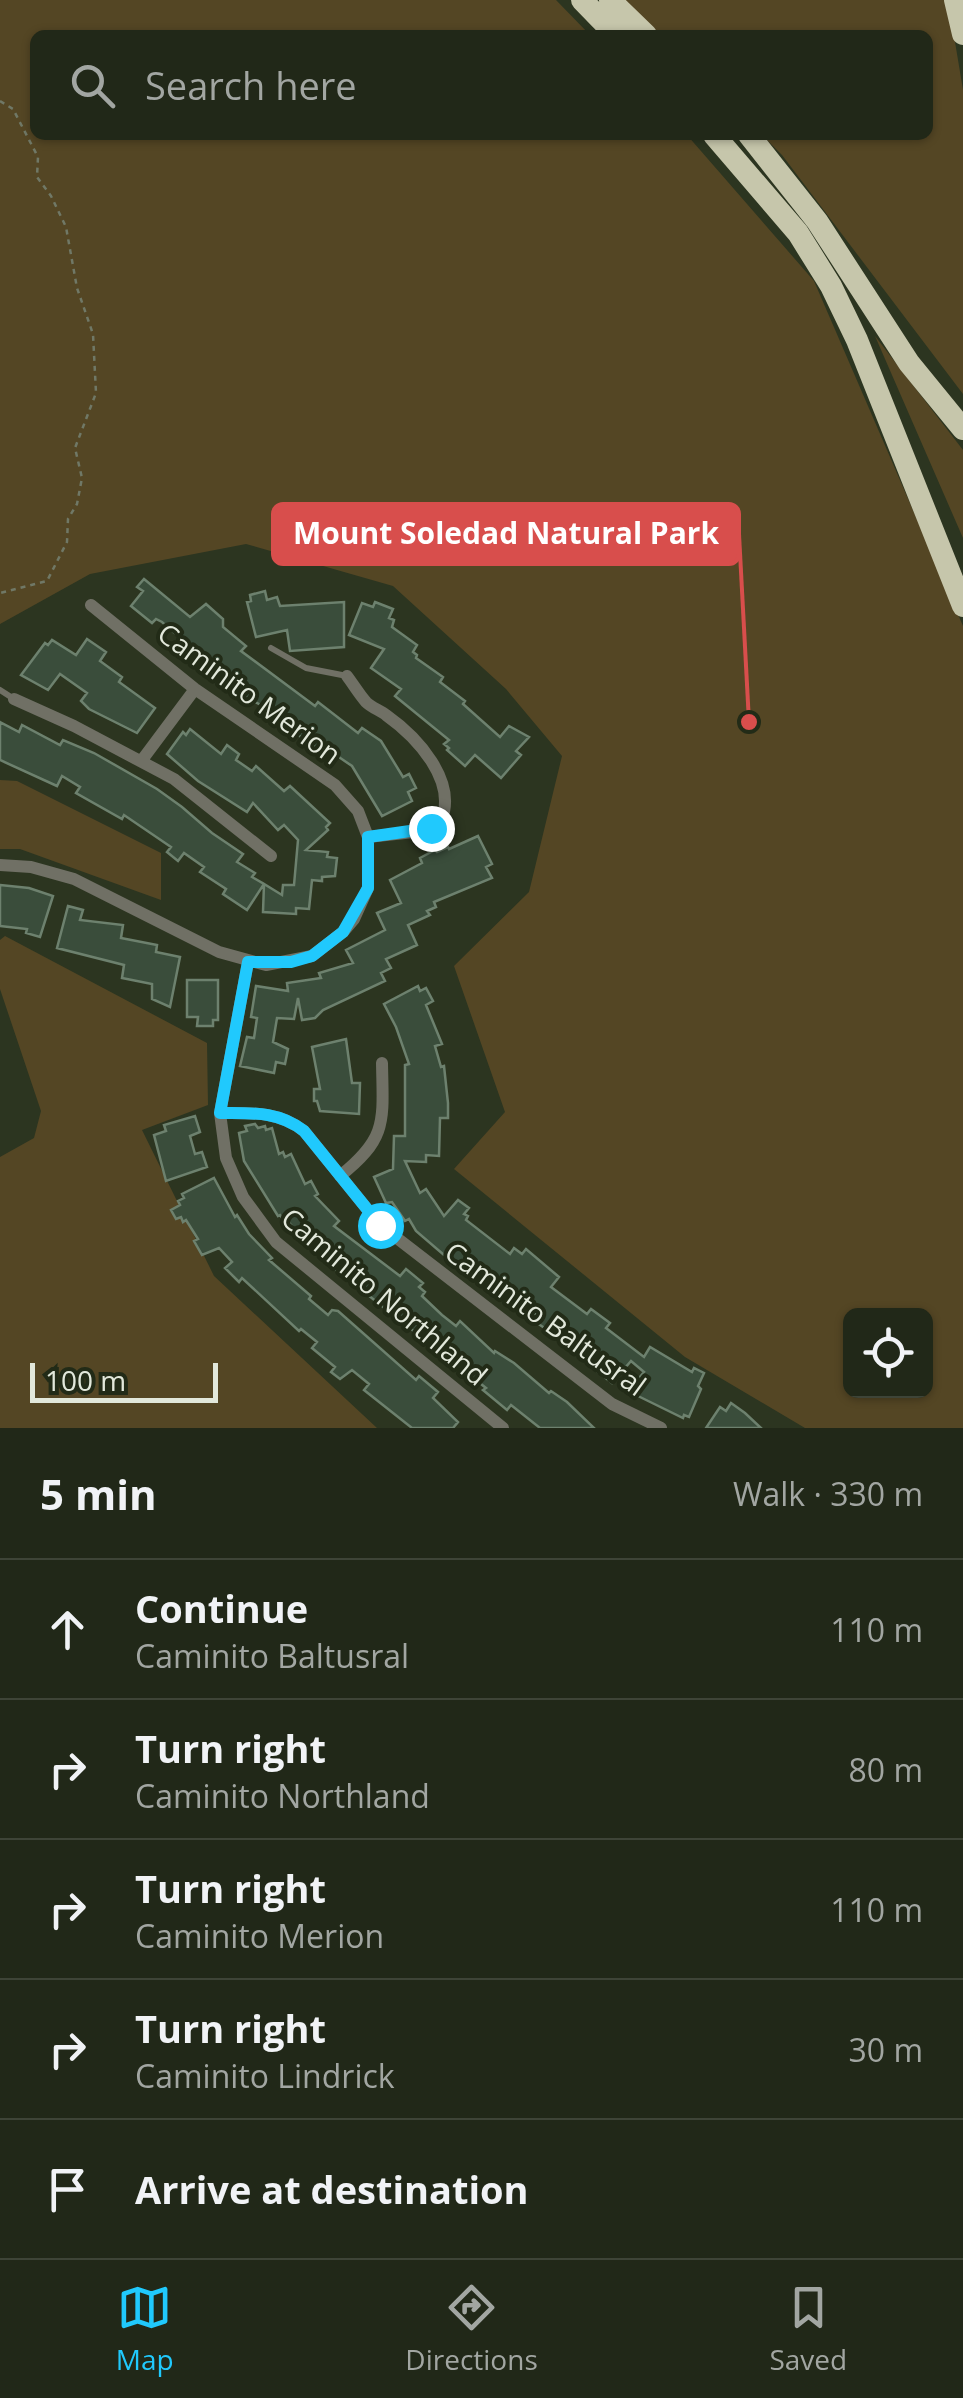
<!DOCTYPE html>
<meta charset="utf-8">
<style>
:root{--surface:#212818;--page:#293021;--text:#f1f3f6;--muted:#a2a6a2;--line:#3e4437;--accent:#20c9fd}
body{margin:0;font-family:"Open Sans",sans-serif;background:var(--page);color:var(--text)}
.controls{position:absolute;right:30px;bottom:30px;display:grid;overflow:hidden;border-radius:15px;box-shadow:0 2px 8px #0004}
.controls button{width:90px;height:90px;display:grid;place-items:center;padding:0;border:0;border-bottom:2px solid var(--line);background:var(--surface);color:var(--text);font:50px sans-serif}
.scale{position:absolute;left:30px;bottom:25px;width:188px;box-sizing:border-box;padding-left:10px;border:5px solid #e2e8db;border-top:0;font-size:28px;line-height:35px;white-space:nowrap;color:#e2e8db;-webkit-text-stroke:8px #222b17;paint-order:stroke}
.stop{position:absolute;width:30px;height:30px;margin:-22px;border:8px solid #20c9fd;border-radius:50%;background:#fff}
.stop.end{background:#20c9fd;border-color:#fff;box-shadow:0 2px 10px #0008}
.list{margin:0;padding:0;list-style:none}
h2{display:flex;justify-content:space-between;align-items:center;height:130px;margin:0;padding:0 40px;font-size:42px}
h2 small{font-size:32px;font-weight:400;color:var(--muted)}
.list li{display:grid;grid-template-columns:65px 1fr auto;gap:30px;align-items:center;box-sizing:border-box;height:140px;padding:0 40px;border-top:2px solid var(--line)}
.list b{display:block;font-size:38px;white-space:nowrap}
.list p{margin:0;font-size:32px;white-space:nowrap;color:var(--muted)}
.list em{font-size:32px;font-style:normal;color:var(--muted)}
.icon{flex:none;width:55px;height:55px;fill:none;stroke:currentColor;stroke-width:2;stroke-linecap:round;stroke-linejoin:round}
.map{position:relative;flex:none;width:963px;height:1428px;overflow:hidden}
.search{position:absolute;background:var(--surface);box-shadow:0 2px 8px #0004;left:30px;right:30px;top:30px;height:110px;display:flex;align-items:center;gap:25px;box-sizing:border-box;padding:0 35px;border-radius:15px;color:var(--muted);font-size:38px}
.sheet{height:830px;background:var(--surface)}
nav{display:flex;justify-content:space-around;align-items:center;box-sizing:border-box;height:140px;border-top:2px solid var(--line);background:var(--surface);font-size:28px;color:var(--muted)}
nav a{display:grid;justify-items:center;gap:5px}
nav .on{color:var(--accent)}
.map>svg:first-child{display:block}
.green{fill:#544624;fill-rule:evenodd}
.building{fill:#3a4d3b;stroke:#6d816e;stroke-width:2.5}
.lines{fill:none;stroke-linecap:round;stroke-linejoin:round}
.path{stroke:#707866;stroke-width:2.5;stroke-dasharray:5 5;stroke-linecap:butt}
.lane{stroke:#707065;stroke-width:6}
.street{stroke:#707065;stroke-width:12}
.highway{stroke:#c6c6ab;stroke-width:22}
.route{stroke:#20c9fd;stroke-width:12}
.labels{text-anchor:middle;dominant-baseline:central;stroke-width:8;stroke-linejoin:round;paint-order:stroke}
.street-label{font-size:28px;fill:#e2e8db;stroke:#222b17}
.leader{fill:none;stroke:#d84e4c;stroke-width:4}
.callout-dot{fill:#d84e4c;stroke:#222b17;stroke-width:4}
.callout{fill:#d84e4c;stroke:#d84e4c;stroke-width:4}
.callout-label{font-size:30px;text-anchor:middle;font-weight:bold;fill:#fff}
</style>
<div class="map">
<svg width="963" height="1428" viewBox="0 0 963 1428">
<rect width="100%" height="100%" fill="#2c3520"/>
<path class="green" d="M0,0H556L590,35H35V135H687L814,281L963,626V1428H805L685,1357L454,1169L505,1112L454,966L529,892L562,756L506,689L393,586L246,544L90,574L0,624ZM850,1316H926V1390H850Z
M625,0H948L963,90V394L782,155L762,135H928V35H660Z
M875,336L963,450V538Z
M0,780L17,781L161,853V900L20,849H0Z
M5,936L207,1043L208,1105L142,1130L214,1276L377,1428H0V1157L34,1138L41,1111L0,989V940Z"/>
<path class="building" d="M144,579L190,617L206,604L223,619V627L246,646L241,651L315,706L318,702L358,733L362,728L381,741L403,777L409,774L416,788L408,792L412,801L382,816L352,766L333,753L331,757L315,747L270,715L272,711L242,695L243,693L202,661L204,659L162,622L156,619L152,623L131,606L143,591L137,587Z
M265,591L267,600L277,597L280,606L344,602V647L290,651L287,630L256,637L247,602L251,601L250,595Z
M375,602L393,609L389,618L394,620L392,627L417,645L413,652L417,655L416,658L443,677L440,682L465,701L463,704L500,737L509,726L529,737L516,751L521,755L501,778L475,755L465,766L447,750L449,748L444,744L449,740L395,696L401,689L371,668L384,649L349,635L362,603L373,607Z
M87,639L106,652L100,661L122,677L119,682L155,708L137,733L89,709L81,701L87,693L60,674L48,690L21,675L45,643L48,645L52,640L76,655Z
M0,722L19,732L22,725L60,745L63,740L94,753L157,789L182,807L212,833L243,854L237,862L255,873L252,877L264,884L247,910L223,894L226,889L200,872L204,867L184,853L178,861L167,852L171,847L124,815L122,819L76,793L80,787L62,776L57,786L0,760Z
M190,729L221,754L227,745L239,754L236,760L252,771L256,766L284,791L290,786L330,823L326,827L328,830L306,850L328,852L327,857L337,858L335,876L322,877V881L312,880L309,909L296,908V914L263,912L264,884L282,895L283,885H294L298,840L284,825L278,830L253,803L247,812L198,781L167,754L183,732L186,735Z
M478,836L492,864L486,867L492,878L434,902L436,907L427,911L430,915L408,925L417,945L386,959L391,968L381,973L385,981L323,1010L315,1018L302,1020L298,998L294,1019L277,1018L273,1042L288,1049L285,1064L276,1062L274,1073L240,1066L247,1037L254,1038L257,1018L251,1017L256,986L288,991L287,983L321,978L319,973L353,963L346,950L385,930L377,913L401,903L390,880L422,863L420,858L435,850L437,852L448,847L449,849Z
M0,885L29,888L53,896L40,937L26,933L27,929L0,926Z
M68,906L83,910L80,920L123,925L121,938L157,945L156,952L180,957L170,1007L152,999V984L122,978L124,965L57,948Z
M187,980H218V1020H213V1026H197L198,1017H187Z
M418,986L420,991L426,988L433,1001L426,1005L442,1044L435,1046L441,1067L444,1066L448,1103V1118H440L439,1156L426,1155V1162L405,1161L420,1193L426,1189L444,1216L458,1200L469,1208L464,1214L468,1216L466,1220L510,1254L514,1248L522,1254L526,1249L559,1277L551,1287L587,1314L591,1309L610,1323L606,1328L644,1357L650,1347L692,1372L694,1368L704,1373L698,1386L701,1389L689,1417L684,1415L683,1418L636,1395L643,1380L639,1378L644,1372L631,1361L612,1383L568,1348L570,1345L537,1323L541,1318L482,1274L477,1278L444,1255L416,1231L409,1219L405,1221L392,1202L386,1203L374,1177L393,1169L394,1136H405V1065L409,1064L396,1027L384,1004Z
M346,1039L352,1083H360L359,1114L320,1111L317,1101H314V1089H320L312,1047Z
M195,1116L200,1132L190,1136L195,1154L202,1152L207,1167L166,1181L154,1135L166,1131L164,1125Z
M255,1124L258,1128L265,1126L266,1130L272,1128L279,1154L283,1152L285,1157L291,1154L305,1184L311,1181L318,1194L315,1196L339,1221L334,1226L400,1276L406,1269L423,1283L419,1287L425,1292L422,1296L442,1315L456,1326L460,1321L494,1353L495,1351L514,1363L549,1393L551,1391L567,1402L594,1428H540L511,1405L507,1410L483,1390L486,1388L321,1258L290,1224L287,1226L280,1215L278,1216L244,1161L239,1133L247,1131L245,1126Z
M214,1178L235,1217L237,1215L249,1234L272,1258L269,1260L311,1296L309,1299L328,1315L332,1310L338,1311L416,1380L419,1376L438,1392L433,1398L458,1422L453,1428H412L364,1390L369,1384L352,1370L340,1379L331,1372L335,1367L312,1348L317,1342L301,1329L299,1331L242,1278L239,1282L225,1268L232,1262L219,1248L202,1255L194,1241L198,1239L186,1220L183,1222L181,1217L176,1219L171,1210L180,1205L178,1201L184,1198L182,1194Z
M731,1403L745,1413L761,1428H706L720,1407L726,1411Z"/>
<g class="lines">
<path class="path" d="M0,101L13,109L38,157L37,177L51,196L66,227L77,288L93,334L96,393L75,448L82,478L77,504L68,519L67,542L47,581L0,593"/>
<path class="lane" d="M271,648L306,668L347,676
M0,690L14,699"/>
<path class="street" d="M347,676C353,684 359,694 366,702C372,708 380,710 386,715C417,737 458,781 441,821L423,831L368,837
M14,699L74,726L174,779L271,856
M142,760L195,689
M0,865L31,867L74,879L219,952L266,965L312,956L343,932L354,919L368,888V837L358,811L335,785L195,689L91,605
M248,962L220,1113L226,1158L243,1197L276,1242L503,1428
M220,1113C252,1113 279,1111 304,1131L380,1225L612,1404L661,1428
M340,1176C388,1138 383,1121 382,1063"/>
<path class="highway" d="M582,0L616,35
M610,0L646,35
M955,0L963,34
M714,135L798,233L831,286L857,340L963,606
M749,135L817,221L909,363L963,429"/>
</g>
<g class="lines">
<path class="route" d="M380,1225L304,1131C279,1111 252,1113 220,1113L248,962H291L312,956L343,932L368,888V837L431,828"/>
</g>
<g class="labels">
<g class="street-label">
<text transform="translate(250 693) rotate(36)">Caminito Merion</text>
<text transform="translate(385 1296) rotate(40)">Caminito Northland</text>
<text transform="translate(546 1318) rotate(36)">Caminito Baltusral</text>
</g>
</g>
<path class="leader" d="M749 722L739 534"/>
<circle class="callout-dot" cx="749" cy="722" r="10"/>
<rect class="callout" x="273" y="504" width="466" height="60" rx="10"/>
<g class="callout-label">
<text x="506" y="544">Mount Soledad Natural Park</text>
</g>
</svg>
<div class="controls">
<button><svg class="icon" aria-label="locate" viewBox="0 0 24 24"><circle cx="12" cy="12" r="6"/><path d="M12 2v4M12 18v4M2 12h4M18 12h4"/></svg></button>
</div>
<div class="scale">100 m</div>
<div class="stop" style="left:380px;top:1225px"></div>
<div class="stop end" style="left:431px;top:828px"></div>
<div class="search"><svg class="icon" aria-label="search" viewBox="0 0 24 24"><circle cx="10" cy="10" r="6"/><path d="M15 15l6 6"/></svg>Search here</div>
</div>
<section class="sheet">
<h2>5 min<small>Walk · 330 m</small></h2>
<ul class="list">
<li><svg class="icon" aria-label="ahead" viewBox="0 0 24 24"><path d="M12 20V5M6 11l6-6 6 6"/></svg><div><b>Continue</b><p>Caminito Baltusral</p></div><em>110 m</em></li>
<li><svg class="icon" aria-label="right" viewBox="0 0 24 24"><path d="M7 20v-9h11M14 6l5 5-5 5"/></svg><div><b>Turn right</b><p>Caminito Northland</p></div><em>80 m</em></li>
<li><svg class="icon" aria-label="right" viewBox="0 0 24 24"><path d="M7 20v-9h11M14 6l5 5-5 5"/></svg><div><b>Turn right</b><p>Caminito Merion</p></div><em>110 m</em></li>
<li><svg class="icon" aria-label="right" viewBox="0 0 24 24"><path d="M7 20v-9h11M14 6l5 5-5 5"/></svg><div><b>Turn right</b><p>Caminito Lindrick</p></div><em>30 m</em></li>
<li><svg class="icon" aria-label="arrive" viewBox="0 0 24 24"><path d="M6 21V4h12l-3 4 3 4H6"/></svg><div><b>Arrive at destination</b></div></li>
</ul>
</section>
<nav>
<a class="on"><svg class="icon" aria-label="map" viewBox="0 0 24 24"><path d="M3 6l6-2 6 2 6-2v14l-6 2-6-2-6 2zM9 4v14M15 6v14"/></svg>Map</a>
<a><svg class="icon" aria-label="directions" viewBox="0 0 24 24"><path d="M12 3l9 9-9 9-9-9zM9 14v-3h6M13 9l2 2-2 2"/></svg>Directions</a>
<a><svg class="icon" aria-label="saved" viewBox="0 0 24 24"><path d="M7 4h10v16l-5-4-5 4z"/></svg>Saved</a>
</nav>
